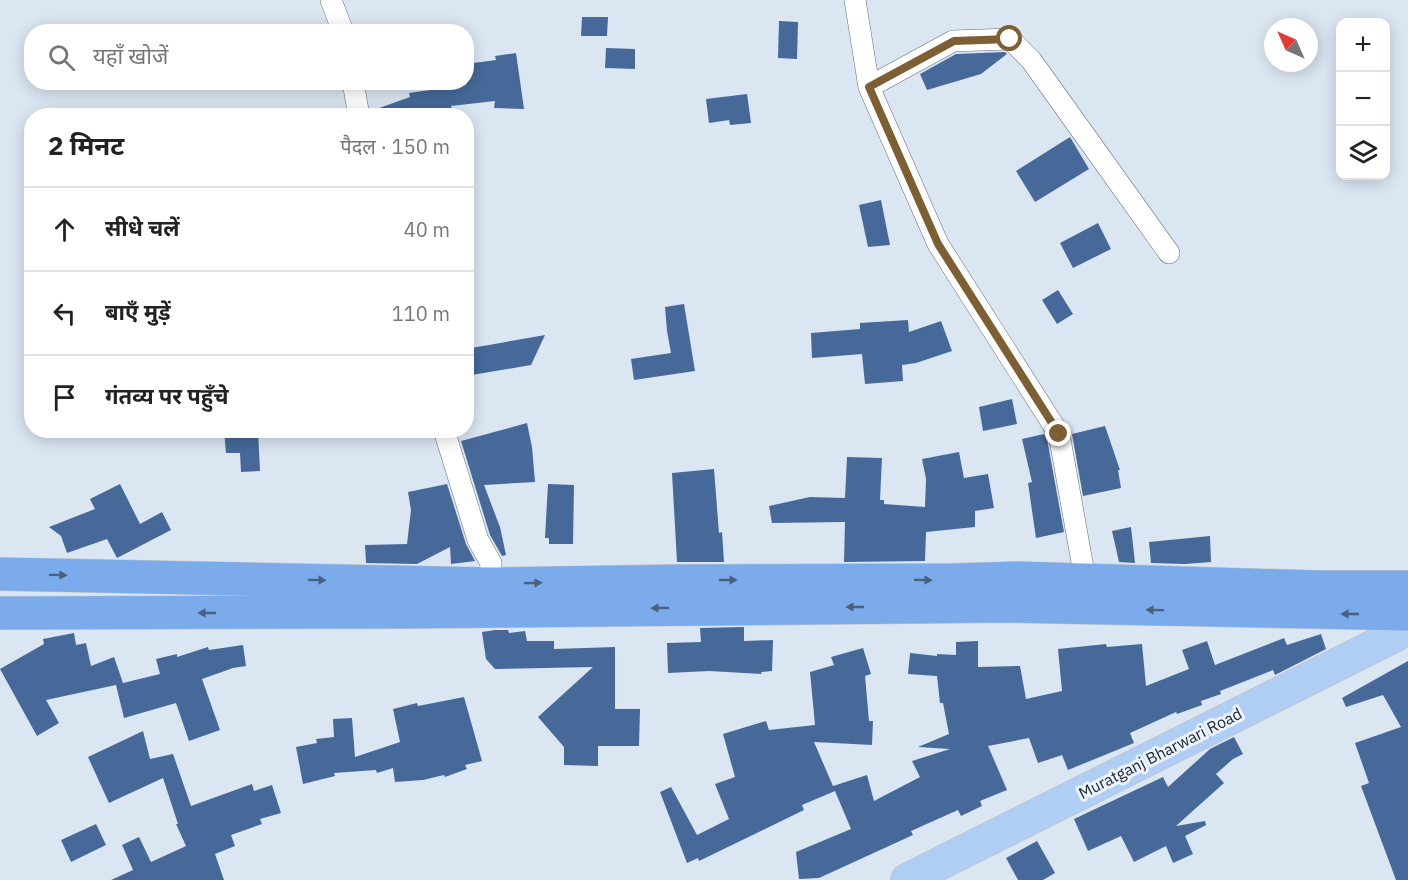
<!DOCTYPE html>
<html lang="hi">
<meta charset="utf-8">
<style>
:root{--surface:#fff;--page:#f6f6f6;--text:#222;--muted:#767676;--line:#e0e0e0}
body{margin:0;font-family:"IBM Plex Sans","Noto Sans Devanagari",sans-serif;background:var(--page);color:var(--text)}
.controls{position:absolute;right:18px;top:18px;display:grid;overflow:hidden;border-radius:12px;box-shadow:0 3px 15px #0003}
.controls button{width:54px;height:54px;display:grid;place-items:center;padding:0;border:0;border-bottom:2px solid var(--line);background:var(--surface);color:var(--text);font:30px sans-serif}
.compass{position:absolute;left:1264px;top:18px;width:54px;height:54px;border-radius:50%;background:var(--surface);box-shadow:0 3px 15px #0003;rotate:315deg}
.stop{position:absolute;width:18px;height:18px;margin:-14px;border:4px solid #7d5f33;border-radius:50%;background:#fff}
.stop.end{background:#7d5f33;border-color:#fff;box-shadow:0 2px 6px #0008}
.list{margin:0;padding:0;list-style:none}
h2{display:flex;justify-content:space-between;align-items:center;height:78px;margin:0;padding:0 24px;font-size:26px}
h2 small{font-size:20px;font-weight:400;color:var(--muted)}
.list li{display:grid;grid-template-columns:39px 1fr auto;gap:18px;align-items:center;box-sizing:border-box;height:84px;padding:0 24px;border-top:2px solid var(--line)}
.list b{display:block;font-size:22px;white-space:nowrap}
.list em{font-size:20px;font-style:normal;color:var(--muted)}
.icon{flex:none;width:33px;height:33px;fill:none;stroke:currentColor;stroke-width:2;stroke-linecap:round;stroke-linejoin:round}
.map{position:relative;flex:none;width:1408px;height:880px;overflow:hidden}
.search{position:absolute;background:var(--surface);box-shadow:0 3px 15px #0003;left:24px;top:24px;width:450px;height:66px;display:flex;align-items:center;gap:15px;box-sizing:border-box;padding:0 21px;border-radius:24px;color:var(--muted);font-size:22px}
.panel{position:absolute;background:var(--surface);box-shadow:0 3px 15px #0003;left:24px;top:108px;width:450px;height:330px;border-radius:24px}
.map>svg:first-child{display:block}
.building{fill:#466999}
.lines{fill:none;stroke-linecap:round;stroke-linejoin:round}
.street-casing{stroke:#666f7b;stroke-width:22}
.primary-casing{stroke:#c5c6c7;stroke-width:34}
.highway-casing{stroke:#c5c6c7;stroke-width:34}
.street{stroke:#fff;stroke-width:21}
.primary{stroke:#b0cdf3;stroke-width:33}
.highway{stroke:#7cabeb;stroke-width:33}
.oneway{fill:#49607f}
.route{stroke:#7d5f33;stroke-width:8}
.labels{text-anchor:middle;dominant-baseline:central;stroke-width:6;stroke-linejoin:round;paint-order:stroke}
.street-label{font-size:16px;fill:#1f2227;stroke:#eaf3fe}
</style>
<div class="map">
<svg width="1408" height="880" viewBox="0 0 1408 880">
<rect width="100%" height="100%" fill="#dbe6f3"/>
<path class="building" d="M582,17H608L607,36H581Z
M779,21L798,22L797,59L778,58Z
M606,48L635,49V69L605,68Z
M1005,52L1007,54L981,74L927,90L920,74L956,54Z
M516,53L524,109L494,108L495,101L451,106L454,116H371V111L410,97L409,93L466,85V64L496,60L495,56Z
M747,94L751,123L730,125L729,120L709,123L706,99Z
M1070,137L1089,169L1035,202L1016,171Z
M881,200L890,245L868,247L859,205Z
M1098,223L1111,249L1073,268L1060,243Z
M1058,290L1073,314L1057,324L1042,300Z
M684,304L695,371L634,380L631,359L671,353L667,331L665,307Z
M908,320L909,332L941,321L952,351L916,363L902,365L903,381L865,384L862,354L812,358L811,333L860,329V323Z
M545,335L531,365L466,376V349Z
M1012,399L1017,424L983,431L979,407Z
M527,423L532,447L535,482L484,485L500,527L506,555L502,556L490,535L461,441Z
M1105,426L1120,470H1118L1121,488L1083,496L1072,434Z
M224,430H258L260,471L241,472L240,453H226Z
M1044,434L1047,439L1064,532L1036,538L1028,483L1032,482L1022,439Z
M959,452L964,478L988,474L994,508L975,511V527L926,532L925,561L844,562L845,522L772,523L769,506L810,497L845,498L847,457L882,458L880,500H884V504L925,507L926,479L922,459Z
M714,469L719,533L722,532L724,562H677L672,473Z
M120,484L140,524L162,512L171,530L117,558L107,539L67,553L61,536L49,527L95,509L90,499Z
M447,484L466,544L475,561L451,564L450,547L417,564L366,563L365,545L407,544L411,510L408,492Z
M548,484L574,485L573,544H549V538H545Z
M1131,527L1135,563L1119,562L1112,531Z
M1210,536L1211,562L1185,564L1151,563L1149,542Z
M744,627V641L773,640L772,671L761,672L762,674L709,671L668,673L667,643L701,642L700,628Z
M495,630H508L509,633L525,631L527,641H554V649L615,647V709H640L639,746H598V766L564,765V747L538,717L593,667L495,669L486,659L482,632Z
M74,633L76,645L86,643L91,666L114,657L123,683L160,674L156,659L177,654V657L208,647L209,650L243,645L246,666L233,668L202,679L220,730L189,741L176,703L124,718L116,685L46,700L59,723L37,736L0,669L44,644L43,639Z
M1321,634L1326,649L1275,675L1273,670L1220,691L1221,694L1201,701L1202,705L1177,714L1176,712L1130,733L1134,743L1068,770L1062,755L1038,763L1029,738L988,746L1007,790L980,801L982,806L961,816L958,810L911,831L913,835L819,878L799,879L796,852L851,829L835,791L802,805L804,810L699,861L698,858L687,863L660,792L671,787L697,835L729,819L715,784L735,777L723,734L766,721L769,730L815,725L810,672L834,665L831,657L863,648L871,674L865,676L869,721H873L872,745L814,742L833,786L867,775L874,801L920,777L912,761L950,749L918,747L949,734L943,703H940L937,676L908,674L910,653L937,656V654L956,655V642L978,641V667L1020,666L1026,699L1062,691L1058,649L1106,644L1107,647L1142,644L1146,686L1189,669L1182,650L1207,641L1215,665L1284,638L1287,645Z
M1408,661V880H1396L1361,786L1369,783L1355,743L1401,727L1383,695L1346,707L1342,698Z
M464,697L482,761L465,765L467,769L445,777L444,775L423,780L395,782L393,768L377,773L376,770L334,773L335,776L303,784L296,747L317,743L316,739L334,737L333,719L352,718L355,757L400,742L393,709L417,703L418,706Z
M143,731L150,759L173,754L191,806L252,784L254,791L272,785L281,813L260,819L262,824L231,835L235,846L215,854L224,880H111L133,870L122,845L139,837L151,862L186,846L176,824H178L163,778L109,803L88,757Z
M1234,737L1243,754L1233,759L1216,774L1224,783L1176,826L1205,821L1206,825L1185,836L1193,854L1173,863L1166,846L1134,862L1121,836L1088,851L1074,819L1163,777L1168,787L1210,749Z
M96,824L106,845L71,862L61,840Z
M1037,841L1055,873L1043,880H1018L1006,858Z"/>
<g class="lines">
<g class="street-casing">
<path id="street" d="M331,0L343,32
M855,0L869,87L938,244L1059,434L1087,590
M353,82L359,116
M869,87L953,41L1010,39L1031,60L1169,253
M444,430L478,540L491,563L489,595"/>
</g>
<g class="primary-casing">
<path id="primary" d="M907,880L1396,635L1408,620"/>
</g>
<g class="highway-casing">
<path id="highway" d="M0,574L489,584L678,581L952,580L1018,578L1317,587H1408
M0,613L405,612L1009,606L1408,614"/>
</g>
<use href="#street" class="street"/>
<use href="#primary" class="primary"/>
<use href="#highway" class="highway"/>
</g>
<defs><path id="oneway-solid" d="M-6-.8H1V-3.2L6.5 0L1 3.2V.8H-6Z" transform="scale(1.5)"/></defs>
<g class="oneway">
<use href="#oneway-solid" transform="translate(58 575) rotate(1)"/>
<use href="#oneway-solid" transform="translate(317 580) rotate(1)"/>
<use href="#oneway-solid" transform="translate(728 580)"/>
<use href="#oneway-solid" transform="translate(923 580) rotate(1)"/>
<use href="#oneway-solid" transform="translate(533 583) rotate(-1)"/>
<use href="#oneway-solid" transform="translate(855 607) rotate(180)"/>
<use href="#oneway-solid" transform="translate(660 608) rotate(179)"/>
<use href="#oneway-solid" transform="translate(1155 610) rotate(-179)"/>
<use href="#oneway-solid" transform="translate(207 613) rotate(180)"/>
<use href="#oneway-solid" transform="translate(1350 614) rotate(-180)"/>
</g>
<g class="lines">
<path class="route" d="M1010,39L954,41L869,87L938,244L1059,434"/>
</g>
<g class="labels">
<g class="street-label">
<text transform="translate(1160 753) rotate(-27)">Muratganj Bharwari Road</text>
</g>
</g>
</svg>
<div class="controls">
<button>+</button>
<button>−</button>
<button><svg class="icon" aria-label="layers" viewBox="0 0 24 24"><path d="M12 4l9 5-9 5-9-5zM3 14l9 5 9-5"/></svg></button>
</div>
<svg class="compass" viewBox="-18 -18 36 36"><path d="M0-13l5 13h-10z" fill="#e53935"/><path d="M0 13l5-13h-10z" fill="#767676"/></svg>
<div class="stop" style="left:1010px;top:39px"></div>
<div class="stop end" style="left:1059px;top:434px"></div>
<div class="search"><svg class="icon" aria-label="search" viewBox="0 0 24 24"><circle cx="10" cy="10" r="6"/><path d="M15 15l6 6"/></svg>यहाँ खोजें</div>
<section class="panel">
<h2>2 मिनट<small>पैदल · 150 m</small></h2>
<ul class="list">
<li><svg class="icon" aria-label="ahead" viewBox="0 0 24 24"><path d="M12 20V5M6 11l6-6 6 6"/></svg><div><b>सीधे चलें</b></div><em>40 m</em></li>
<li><svg class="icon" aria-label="left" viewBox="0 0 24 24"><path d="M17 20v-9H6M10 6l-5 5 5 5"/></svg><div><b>बाएँ मुड़ें</b></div><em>110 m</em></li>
<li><svg class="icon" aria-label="arrive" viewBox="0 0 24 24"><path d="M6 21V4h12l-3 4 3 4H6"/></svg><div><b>गंतव्य पर पहुँचे</b></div></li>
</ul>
</section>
</div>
